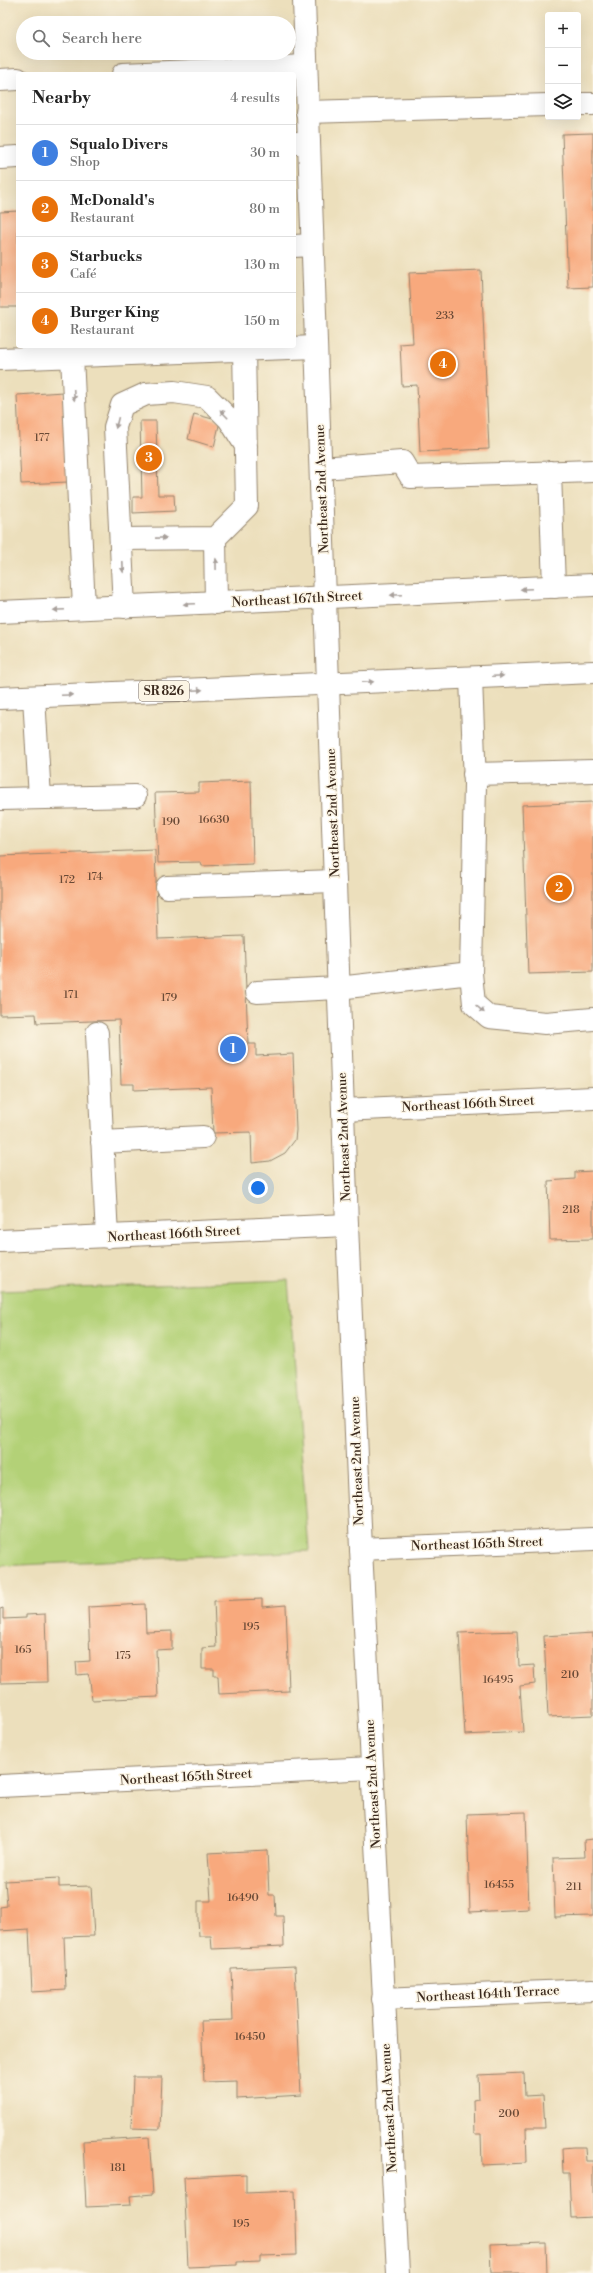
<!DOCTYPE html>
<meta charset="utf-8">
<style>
:root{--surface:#fff;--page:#f2f2f2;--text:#222;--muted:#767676;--line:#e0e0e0;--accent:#c8321e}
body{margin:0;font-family:"Libre Bodoni",serif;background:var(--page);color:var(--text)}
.controls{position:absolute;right:12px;top:12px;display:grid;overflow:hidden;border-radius:4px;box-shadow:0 4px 16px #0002}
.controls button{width:36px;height:36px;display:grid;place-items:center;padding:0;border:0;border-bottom:1px solid var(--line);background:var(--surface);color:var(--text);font:20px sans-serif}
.you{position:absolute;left:258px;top:1188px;width:14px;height:14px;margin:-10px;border:3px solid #fff;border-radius:50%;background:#1a73e8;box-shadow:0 0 0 6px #1a73e833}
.badge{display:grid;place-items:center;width:26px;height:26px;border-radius:50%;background:var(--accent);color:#fff;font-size:13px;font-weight:700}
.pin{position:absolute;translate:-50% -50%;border:2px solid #fff;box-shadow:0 1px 4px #0006}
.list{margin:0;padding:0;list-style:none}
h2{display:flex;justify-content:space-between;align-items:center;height:52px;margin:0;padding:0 16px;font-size:17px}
h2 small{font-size:13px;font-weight:400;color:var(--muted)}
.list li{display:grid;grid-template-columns:26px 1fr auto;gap:12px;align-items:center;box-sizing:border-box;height:56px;padding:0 16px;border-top:1px solid var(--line)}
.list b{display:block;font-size:15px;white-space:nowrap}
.list p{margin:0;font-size:13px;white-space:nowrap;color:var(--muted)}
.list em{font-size:13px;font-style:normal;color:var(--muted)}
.icon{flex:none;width:22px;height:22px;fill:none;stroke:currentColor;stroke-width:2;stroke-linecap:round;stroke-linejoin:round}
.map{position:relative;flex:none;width:593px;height:2273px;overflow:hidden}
.search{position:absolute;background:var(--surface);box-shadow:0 4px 16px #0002;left:16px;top:16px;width:280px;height:44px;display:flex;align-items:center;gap:10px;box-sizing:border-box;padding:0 14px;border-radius:22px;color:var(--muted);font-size:15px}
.panel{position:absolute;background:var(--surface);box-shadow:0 4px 16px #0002;left:16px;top:72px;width:280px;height:276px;border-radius:4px}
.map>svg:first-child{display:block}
.green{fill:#b3d177;stroke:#777e4a}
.building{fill:#f8a97d}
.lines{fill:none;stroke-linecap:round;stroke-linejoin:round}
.service-casing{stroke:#94846d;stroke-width:24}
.minor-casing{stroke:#94846d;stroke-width:24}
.tertiary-casing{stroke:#94846d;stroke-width:24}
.primary-casing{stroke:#94846d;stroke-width:24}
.service{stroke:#fff;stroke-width:22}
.minor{stroke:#fff;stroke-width:22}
.tertiary{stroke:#fff;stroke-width:22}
.primary{stroke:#fff;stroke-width:22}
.oneway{fill:#a79f9a}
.labels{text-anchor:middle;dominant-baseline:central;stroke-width:3;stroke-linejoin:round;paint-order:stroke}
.number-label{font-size:11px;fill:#6a4a36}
.shield{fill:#fcf5e5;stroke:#75675a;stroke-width:1}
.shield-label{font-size:12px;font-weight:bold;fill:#3b2a1e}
.street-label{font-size:13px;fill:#3b2a1e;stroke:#fcf5e5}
</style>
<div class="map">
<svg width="593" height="2273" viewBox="0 0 593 2273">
<rect width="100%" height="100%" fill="#fcf5e5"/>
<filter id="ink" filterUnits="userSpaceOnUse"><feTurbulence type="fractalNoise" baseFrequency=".025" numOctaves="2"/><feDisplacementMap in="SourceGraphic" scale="8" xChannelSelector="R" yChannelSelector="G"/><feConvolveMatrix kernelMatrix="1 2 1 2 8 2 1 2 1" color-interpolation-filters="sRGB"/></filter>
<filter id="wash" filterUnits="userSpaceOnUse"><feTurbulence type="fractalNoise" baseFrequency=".012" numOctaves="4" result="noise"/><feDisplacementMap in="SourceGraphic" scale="16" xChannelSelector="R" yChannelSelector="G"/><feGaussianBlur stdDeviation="0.9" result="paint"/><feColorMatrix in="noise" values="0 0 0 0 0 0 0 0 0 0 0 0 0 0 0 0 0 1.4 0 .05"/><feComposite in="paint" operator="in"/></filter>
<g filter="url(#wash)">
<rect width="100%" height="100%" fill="#ecdfbc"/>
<path class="green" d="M288,1280L309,1551L0,1566V1291Z"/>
<g id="blocks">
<path class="building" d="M593,133V287L568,288L562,134Z
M18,211V307H0V212Z
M481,270L489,449L420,452L417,385L402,386L400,344L413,343L409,273Z
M63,392L68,482L21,484L17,395Z
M194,414L220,421L214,447L188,439Z
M140,421H156L158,495H174L175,511L133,513V497H142Z
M251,781L253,864L202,866L201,862L158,863L155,793L199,792V783Z
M593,802V972L528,974L522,805Z
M155,850L158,939L244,936L248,1044H256V1056L293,1054L296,1130L295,1140L285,1153L270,1161L252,1163L251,1132L213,1133L211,1087L134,1090V1084H121L119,1020L37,1023L36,1014L0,1015V856Z
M593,1171V1239L550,1240L548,1181L575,1179V1172Z
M262,1599V1607L286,1605L289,1691L219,1694L218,1676H214V1669H202V1648L216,1647L214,1601Z
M145,1604L146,1632L172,1631V1649L156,1650L158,1697L92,1700L90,1680L88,1674L77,1675L76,1662L90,1661L88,1607Z
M3,1608V1619L26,1618V1615L45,1614L47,1682L0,1683V1609Z
M517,1631L519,1666L534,1665L535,1684L520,1686L523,1732L465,1735L459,1633Z
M593,1633V1715L548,1717L544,1636Z
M526,1812L529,1909L470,1912L467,1814Z
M593,1839V1916L555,1917L553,1858L585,1857L584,1840Z
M267,1850L269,1895H275L276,1916H283L284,1946L212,1949L211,1936H199L198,1919V1901H211L208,1853Z
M59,1878V1887L91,1886L94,1936L64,1937L66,1990L32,1992L29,1929L0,1931V1907L7,1906L5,1881Z
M295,1966L301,2095L237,2099V2081L204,2082L201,2021L233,2020L231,1969Z
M524,2073L525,2096L543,2095L545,2128H526L527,2163L482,2165L481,2134H474L473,2100L479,2099L478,2075Z
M133,2077H162L160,2129L131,2128Z
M149,2137L153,2194L130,2196L131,2205L86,2207L83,2141Z
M573,2147H585L586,2161H593V2217L571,2218L569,2173H563L562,2148Z
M246,2174V2193L295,2191L297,2255L260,2256V2261L237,2262V2265L188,2267L184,2177Z
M546,2243L547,2273H491L490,2245Z"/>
</g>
</g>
<g filter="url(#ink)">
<use href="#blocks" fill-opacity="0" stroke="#94846d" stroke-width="1"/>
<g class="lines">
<g class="service-casing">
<path id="service" d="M578,104H593
M307,112L548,105
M294,143H309
M0,158L18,157
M294,246L312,245
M72,356L84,608
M0,359L316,347
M321,468L402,462L411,477L593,471
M550,472L554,587
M122,539L215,538
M216,603L215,538L247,506L244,349
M124,607L115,427L122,405L146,394L174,392L207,397L229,419L246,446
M34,697L40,798
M474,774L593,771
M0,799L135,796
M167,887L335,881
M471,973L474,1004L489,1017L545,1023L593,1019
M257,992L338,988L471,973L475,784L471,678
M97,1033L107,1237
M102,1142L203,1137"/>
</g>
<g class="minor-casing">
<path id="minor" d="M123,74L306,66
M0,80L18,79
M343,1110L593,1098
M0,1241L347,1225
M361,1549L593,1539
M0,1786L372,1768
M383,1999L593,1990"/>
</g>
<g class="tertiary-casing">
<path id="tertiary" d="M304,0L347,1225L361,1549L398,2273"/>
</g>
<g class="primary-casing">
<path id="primary" d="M0,612L593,585
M0,698L593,672"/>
</g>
<use href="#service" class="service"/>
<use href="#minor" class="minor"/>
<use href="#tertiary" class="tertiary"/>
<use href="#primary" class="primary"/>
</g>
<defs><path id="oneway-solid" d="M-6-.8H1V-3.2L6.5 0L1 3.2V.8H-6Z"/></defs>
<g class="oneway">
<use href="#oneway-solid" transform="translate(74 395) rotate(87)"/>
<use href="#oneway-solid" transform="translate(224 414) rotate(-134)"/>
<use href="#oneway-solid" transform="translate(117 423) rotate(104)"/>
<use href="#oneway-solid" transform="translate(161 538) rotate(-1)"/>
<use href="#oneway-solid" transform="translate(216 564) rotate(-91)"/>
<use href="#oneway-solid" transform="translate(123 567) rotate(88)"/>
<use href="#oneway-solid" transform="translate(526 589) rotate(177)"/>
<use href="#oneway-solid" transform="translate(396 595) rotate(177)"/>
<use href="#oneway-solid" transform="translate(189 604) rotate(177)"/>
<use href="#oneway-solid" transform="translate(59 610) rotate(177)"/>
<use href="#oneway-solid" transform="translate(498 676) rotate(-3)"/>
<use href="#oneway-solid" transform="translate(368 682) rotate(-3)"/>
<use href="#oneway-solid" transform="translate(197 690) rotate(-3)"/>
<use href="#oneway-solid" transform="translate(67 695) rotate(-3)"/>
<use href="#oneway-solid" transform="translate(480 1009) rotate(42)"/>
</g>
</g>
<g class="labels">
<g class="number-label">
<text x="445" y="316">233</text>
<text x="42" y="438">177</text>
<text x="214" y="820">16630</text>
<text x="171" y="822">190</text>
<text x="95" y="877">174</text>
<text x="67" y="880">172</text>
<text x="71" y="995">171</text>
<text x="169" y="998">179</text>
<text x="571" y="1210">218</text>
<text x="251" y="1627">195</text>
<text x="23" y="1650">165</text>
<text x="123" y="1656">175</text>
<text x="570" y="1675">210</text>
<text x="498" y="1680">16495</text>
<text x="499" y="1885">16455</text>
<text x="574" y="1887">211</text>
<text x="243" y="1898">16490</text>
<text x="250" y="2037">16450</text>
<text x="509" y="2114">200</text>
<text x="118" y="2168">181</text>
<text x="241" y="2224">195</text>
</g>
<rect class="shield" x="139" y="681" width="50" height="20" rx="3"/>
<g class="shield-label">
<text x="164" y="691">SR 826</text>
</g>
<g class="street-label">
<text transform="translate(322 489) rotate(-92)">Northeast 2nd Avenue</text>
<text transform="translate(297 599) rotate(-3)">Northeast 167th Street</text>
<text transform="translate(333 813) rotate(-92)">Northeast 2nd Avenue</text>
<text transform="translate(468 1104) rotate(-3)">Northeast 166th Street</text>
<text transform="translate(344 1137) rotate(-92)">Northeast 2nd Avenue</text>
<text transform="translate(174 1234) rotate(-3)">Northeast 166th Street</text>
<text transform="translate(357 1461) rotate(-92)">Northeast 2nd Avenue</text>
<text transform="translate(477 1544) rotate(-2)">Northeast 165th Street</text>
<text transform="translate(186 1777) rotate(-3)">Northeast 165th Street</text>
<text transform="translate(373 1784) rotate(-93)">Northeast 2nd Avenue</text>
<text transform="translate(488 1994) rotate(-3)">Northeast 164th Terrace</text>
<text transform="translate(389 2108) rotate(-93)">Northeast 2nd Avenue</text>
</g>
</g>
</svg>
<div class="controls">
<button>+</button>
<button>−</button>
<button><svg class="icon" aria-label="layers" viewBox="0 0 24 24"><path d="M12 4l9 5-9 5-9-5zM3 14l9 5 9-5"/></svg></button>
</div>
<div class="you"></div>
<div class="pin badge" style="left:233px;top:1049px;background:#3f7fe0">1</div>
<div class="pin badge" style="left:559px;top:888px;background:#e8710a">2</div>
<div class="pin badge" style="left:149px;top:458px;background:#e8710a">3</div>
<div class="pin badge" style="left:443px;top:364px;background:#e8710a">4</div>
<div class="search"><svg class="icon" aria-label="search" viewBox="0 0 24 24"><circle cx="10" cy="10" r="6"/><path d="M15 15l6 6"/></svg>Search here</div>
<section class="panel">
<h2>Nearby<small>4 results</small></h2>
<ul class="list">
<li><span class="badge" style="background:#3f7fe0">1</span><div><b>Squalo Divers</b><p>Shop</p></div><em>30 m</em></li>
<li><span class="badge" style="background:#e8710a">2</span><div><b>McDonald's</b><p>Restaurant</p></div><em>80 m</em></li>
<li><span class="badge" style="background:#e8710a">3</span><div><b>Starbucks</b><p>Café</p></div><em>130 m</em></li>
<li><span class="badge" style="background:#e8710a">4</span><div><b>Burger King</b><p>Restaurant</p></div><em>150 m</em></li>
</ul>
</section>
</div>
